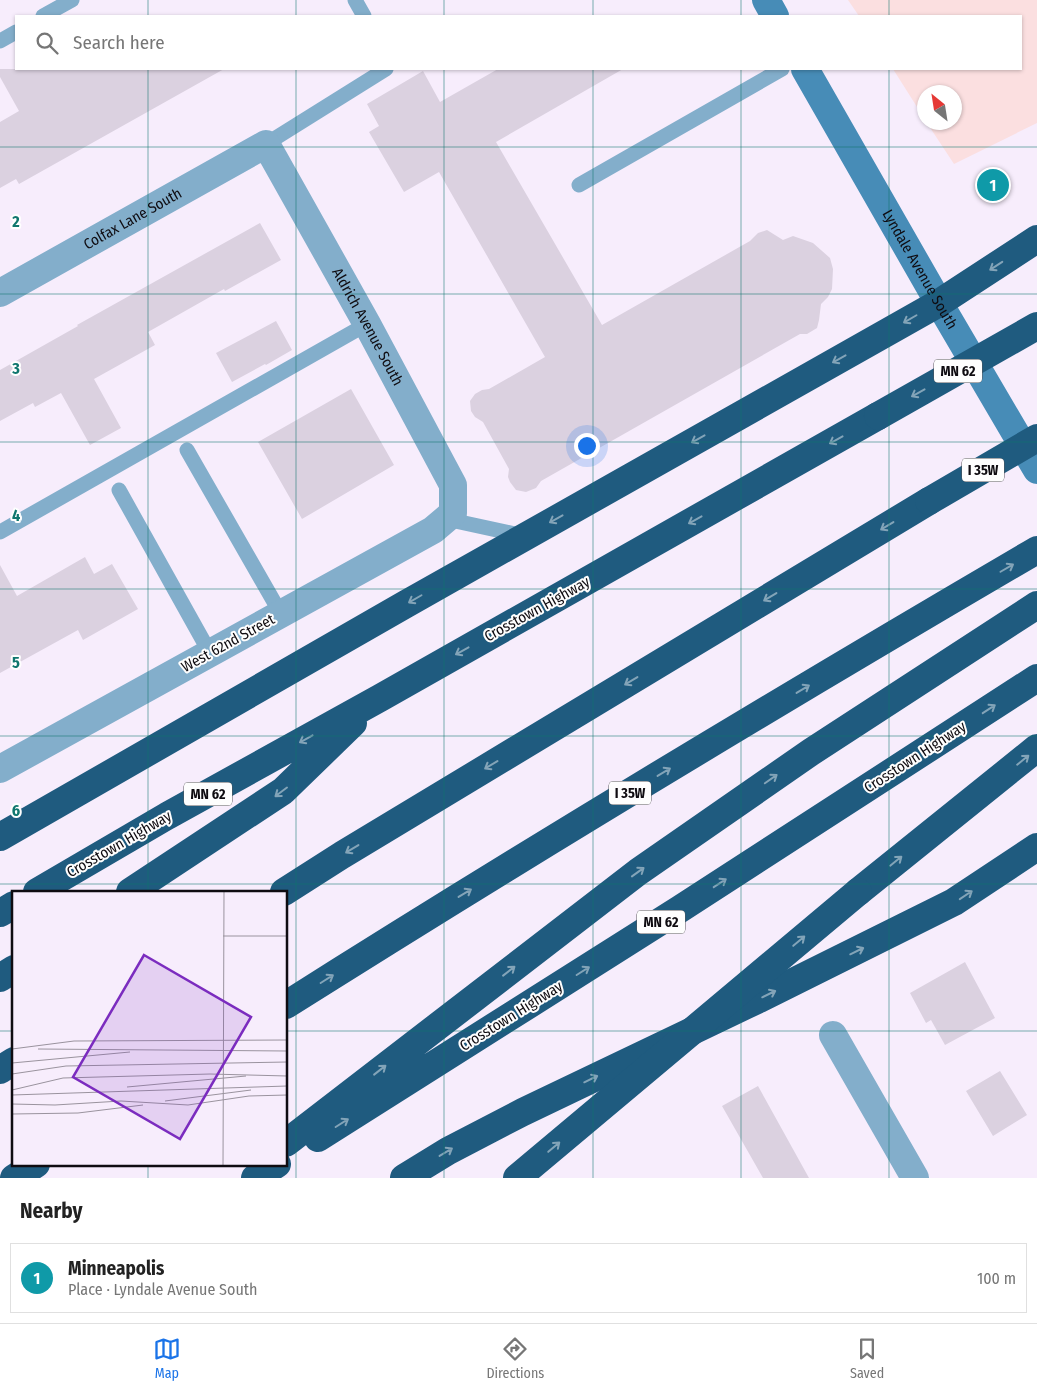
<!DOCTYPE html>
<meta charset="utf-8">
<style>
:root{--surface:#fff;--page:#f6f6f6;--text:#222;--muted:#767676;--line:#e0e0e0;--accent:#1a73e8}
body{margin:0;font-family:"Fira Sans Condensed",sans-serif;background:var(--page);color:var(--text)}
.compass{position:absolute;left:917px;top:85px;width:45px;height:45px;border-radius:50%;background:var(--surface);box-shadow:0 1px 4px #0004;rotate:330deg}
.you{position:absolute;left:586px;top:445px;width:18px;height:18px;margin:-12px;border:4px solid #fff;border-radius:50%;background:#1a73e8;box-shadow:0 0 0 8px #1a73e833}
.badge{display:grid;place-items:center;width:32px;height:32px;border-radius:50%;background:var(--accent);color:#fff;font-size:16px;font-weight:700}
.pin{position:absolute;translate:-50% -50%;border:2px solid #fff;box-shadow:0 1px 5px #0006}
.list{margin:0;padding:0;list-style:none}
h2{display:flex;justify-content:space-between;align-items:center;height:65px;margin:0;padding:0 20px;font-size:21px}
h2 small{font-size:16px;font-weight:400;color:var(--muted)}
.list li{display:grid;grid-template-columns:32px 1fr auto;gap:15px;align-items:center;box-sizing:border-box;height:70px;margin:0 10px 10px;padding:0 10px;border:1px solid var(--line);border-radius:0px}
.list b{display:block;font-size:19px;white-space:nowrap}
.list p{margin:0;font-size:16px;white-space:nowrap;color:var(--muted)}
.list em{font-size:16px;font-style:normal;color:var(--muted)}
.icon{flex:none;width:28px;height:28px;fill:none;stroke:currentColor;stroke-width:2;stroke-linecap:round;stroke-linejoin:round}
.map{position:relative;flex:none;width:1037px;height:1178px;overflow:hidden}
.search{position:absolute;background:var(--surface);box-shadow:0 1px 4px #0004;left:15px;right:15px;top:15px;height:55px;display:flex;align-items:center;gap:12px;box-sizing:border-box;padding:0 18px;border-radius:0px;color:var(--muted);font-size:19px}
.sheet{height:145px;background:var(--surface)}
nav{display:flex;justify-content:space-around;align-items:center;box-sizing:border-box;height:70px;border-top:1px solid var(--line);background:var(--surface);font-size:14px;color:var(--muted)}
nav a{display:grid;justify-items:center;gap:2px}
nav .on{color:var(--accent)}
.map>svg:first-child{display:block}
.industrial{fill:#fbdfe0}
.building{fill:#dbd1e0}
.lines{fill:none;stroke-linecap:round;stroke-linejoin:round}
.service{stroke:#83aecb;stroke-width:15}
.minor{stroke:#83aecb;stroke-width:28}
.secondary{stroke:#478cb7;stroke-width:28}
.motorway{stroke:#1f5b7f;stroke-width:28}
.motorway-bridge{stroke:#1f5b7f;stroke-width:28}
.oneway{stroke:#83a4b8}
.grid{fill:none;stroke:#0f766e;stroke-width:1;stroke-opacity:0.55}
.labels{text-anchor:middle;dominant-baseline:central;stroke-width:4;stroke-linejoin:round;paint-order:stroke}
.shield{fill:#fefefe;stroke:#575558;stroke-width:1}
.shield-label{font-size:14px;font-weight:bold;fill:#0f0c11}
.street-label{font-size:15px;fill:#0f0c11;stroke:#fefefe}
.inset-road{fill:none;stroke:#9a939e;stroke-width:1}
.view{fill:#7b2cbf;fill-opacity:0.15;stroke:#7b2cbf;stroke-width:2.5}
.inset-edge{fill:none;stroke:#0f0c11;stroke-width:2.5}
.grid-label{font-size:16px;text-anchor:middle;font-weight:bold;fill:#0f766e;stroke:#fefefe;stroke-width:4;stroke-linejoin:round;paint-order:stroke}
</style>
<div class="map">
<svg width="1037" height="1178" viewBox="0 0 1037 1178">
<rect width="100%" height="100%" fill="#f7edfc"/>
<path class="industrial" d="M848,0H1037V123L954,164L927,123L954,122V92H924V118L893,69H1021V16H859Z"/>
<path class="building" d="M0,69H224L19,184L16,179L0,188V122L19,111L0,77Z
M498,69H623L496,142L602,325L750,241L758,233L767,230L783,240L793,236L813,243L830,258L833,269L832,289L828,297L821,304L819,320L817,328L807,334H800L541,481L536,488L526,492L516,490L510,482L508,477L509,469L483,422L475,417L471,411L470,401L475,394L482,390L489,389L545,357L439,172L404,192L369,132L379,126L367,104L423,71L440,102Z
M260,223L281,260L225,291L224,289L148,332L155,345L94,379L121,428L90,445L61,393L35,407L33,403L0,421V370L78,326L77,325Z
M276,321L292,350L266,365L265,364L232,382L216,353Z
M351,389L394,465L302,519L258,442Z
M85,557L94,574L112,564L138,609L83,640L78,630L0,673V565L17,596Z
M965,962L995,1018L945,1045L931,1020L926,1023L910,993Z
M1000,1071L1027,1115L993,1136L966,1091Z
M758,1086L809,1178H763L722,1106Z"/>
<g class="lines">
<path class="service" d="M355,0L364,16
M43,16L72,0
M0,41L16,32
M266,144L386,69
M579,185L782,69
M187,450L281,614
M119,490L210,653
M446,519L524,536
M0,532L367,324"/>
<g class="minor">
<path id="s1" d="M0,293L266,144L367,324L453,485V513L433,530L0,769"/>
<path d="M833,1035L915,1178"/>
</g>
<g class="secondary">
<path d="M766,0L775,16"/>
<path id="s2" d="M805,69L939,303L1037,470"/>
</g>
<path class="motorway" d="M0,837L406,604L939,303L1037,239
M37,892L167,816L380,698L878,416
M130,892L283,791L353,723
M284,892L342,855L929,501
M858,892L1037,748
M0,913L14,905
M0,978L14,969
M286,1005C533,849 784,698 1037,550
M0,1070L14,1061
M318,1138L680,909L1037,678
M286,1143L638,872L811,752L1037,605
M14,1178L36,1164
M255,1178L277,1164
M404,1178L448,1151L523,1112L759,999L954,902L1037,847"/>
<path class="motorway-bridge" d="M878,416L1037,326
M929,501L1037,438
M517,1178L858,892"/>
</g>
<defs><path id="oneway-shaft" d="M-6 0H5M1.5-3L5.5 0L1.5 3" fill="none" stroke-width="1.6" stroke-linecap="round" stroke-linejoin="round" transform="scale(1.25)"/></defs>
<g class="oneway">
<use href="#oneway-shaft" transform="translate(996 266) rotate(147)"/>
<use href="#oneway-shaft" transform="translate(910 319) rotate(150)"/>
<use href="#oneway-shaft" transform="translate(839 359) rotate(151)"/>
<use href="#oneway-shaft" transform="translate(918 393) rotate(151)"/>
<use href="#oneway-shaft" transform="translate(698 439) rotate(151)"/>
<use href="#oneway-shaft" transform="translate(836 440) rotate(151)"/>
<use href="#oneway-shaft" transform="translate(556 519) rotate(151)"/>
<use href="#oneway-shaft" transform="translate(695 520) rotate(151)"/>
<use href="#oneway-shaft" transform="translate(887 526) rotate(149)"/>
<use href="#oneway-shaft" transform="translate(1007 568) rotate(-30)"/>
<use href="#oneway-shaft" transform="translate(770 597) rotate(149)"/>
<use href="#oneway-shaft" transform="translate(415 599) rotate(150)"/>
<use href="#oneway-shaft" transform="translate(462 651) rotate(151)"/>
<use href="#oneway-shaft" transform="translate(631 681) rotate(149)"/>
<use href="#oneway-shaft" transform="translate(803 689) rotate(-31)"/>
<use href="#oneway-shaft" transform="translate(989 709) rotate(-33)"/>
<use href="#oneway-shaft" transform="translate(306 739) rotate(151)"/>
<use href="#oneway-shaft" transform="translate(1023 760) rotate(-39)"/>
<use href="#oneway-shaft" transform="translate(491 765) rotate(149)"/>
<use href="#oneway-shaft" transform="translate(664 772) rotate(-31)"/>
<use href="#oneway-shaft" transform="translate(771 779) rotate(-35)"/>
<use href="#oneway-shaft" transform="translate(281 792) rotate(143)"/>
<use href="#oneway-shaft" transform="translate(352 849) rotate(149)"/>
<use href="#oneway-shaft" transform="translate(896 861) rotate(-39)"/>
<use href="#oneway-shaft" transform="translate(638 872) rotate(-36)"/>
<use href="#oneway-shaft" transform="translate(720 883) rotate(-33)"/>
<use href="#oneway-shaft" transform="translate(465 893) rotate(-31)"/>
<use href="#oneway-shaft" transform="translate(966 895) rotate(-34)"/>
<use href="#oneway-shaft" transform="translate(799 941) rotate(-40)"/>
<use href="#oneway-shaft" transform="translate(857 951) rotate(-26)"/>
<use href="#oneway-shaft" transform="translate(509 971) rotate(-38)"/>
<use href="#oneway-shaft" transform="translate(583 971) rotate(-32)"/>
<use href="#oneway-shaft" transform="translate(327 979) rotate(-32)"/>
<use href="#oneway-shaft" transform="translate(769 994) rotate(-26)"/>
<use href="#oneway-shaft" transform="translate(380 1070) rotate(-38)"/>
<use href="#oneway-shaft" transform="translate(591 1079) rotate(-26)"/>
<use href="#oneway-shaft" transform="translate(342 1123) rotate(-32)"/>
<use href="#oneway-shaft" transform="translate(554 1147) rotate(-40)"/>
<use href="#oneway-shaft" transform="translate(446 1152) rotate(-31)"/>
</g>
<path class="grid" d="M148,0V16M296,0V16M444,0V16M593,0V16M741,0V16M889,0V16M148,69V892M296,69V1178M444,69V1178M593,69V1178M741,69V1178M889,69V1178M0,147H1037M0,294H1037M0,442H1037M0,589H1037M0,736H1037M0,884H1037M0,1031H14M286,1031H1037M148,1164V1178"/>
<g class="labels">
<g class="shield">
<rect x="934" y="359.5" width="48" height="23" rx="4"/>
<rect x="962" y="458.5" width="42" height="23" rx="4"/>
<rect x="609" y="781.5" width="42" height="23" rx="4"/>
<rect x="184" y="782.5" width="48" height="23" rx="4"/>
<rect x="637" y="910.5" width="48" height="23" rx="4"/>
</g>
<g class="shield-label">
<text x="958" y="371">MN 62</text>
<text x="983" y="470">I 35W</text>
<text x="630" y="793">I 35W</text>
<text x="208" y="794">MN 62</text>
<text x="661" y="922">MN 62</text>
</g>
<g class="street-label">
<text stroke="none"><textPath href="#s1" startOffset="152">Colfax Lane South</textPath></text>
<text stroke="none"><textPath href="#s2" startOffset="231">Lyndale Avenue South</textPath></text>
<text stroke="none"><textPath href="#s1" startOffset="514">Aldrich Avenue South</textPath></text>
<text transform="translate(537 609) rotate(-29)">Crosstown Highway</text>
<text transform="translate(228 643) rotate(-29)">West 62nd Street</text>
<text transform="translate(915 757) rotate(-33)">Crosstown Highway</text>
<text transform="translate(119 844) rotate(-30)">Crosstown Highway</text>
<text transform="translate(511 1016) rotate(-32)">Crosstown Highway</text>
</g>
</g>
<g transform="translate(12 891)">
<rect width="275" height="275" fill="#f7edfc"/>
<path class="inset-road" d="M211,45H275M0,158L62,150L275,149M26,158L275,160M0,172L118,161M0,183L54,175L275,171M115,196L234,185M0,199L51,187L198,183L275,185M0,204L275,195M153,210L239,199M0,213L43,214L109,210L176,214L237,205L275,204M0,223L66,222L131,214M211,275L212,0"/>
<path class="view" d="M132,64L239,126L168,248L61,186Z"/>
<rect width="275" height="275" class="inset-edge"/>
</g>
<g class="grid-label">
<text x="16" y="227">2</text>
<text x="16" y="374">3</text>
<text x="16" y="521">4</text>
<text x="16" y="668">5</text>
<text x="16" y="816">6</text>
</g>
</svg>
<svg class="compass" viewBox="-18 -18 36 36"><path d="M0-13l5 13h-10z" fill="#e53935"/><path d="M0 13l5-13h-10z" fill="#767676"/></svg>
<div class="you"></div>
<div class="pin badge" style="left:993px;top:185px;background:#0f9aa8">1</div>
<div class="search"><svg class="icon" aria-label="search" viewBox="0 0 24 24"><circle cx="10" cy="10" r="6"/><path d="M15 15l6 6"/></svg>Search here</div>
</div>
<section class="sheet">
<h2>Nearby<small></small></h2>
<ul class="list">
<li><span class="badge" style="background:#0f9aa8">1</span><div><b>Minneapolis</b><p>Place · Lyndale Avenue South</p></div><em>100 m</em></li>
</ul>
</section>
<nav>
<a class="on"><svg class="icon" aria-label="map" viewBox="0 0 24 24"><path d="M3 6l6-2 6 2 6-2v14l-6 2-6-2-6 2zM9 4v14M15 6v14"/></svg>Map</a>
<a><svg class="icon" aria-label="directions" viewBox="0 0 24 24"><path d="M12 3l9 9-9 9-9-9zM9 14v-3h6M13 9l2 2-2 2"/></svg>Directions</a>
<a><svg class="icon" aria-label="saved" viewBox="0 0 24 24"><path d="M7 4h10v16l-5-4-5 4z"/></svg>Saved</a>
</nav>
